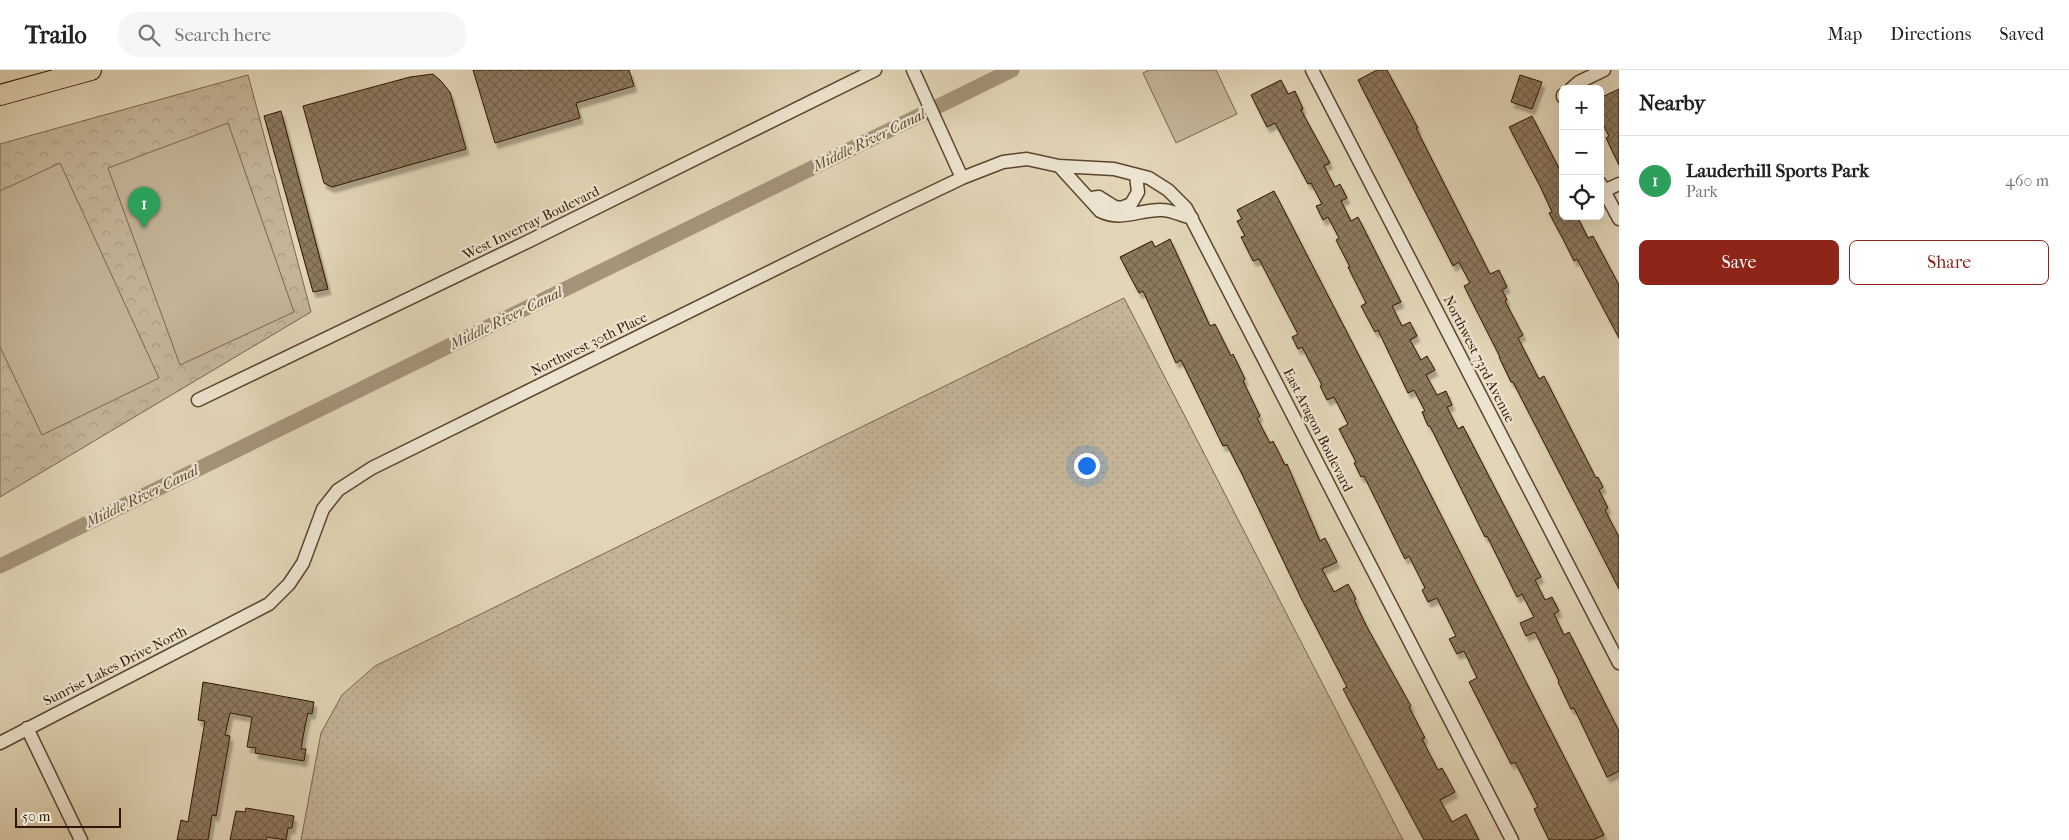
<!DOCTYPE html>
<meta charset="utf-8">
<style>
:root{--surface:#fff;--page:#f6f6f6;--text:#222;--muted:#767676;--line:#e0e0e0;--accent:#8f2418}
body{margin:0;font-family:"IM FELL French Canon",serif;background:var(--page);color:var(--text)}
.controls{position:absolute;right:15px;top:15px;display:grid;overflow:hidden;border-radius:8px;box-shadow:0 5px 20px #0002}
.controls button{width:45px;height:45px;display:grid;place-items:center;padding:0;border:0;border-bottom:1px solid var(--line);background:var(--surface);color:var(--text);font:25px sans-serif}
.scale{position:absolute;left:15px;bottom:12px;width:106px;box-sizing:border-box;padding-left:5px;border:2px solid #301500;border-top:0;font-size:14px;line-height:18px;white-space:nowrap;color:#301500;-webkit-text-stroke:4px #ece4d0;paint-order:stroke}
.you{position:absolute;left:1086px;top:395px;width:18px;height:18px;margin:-12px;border:4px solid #fff;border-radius:50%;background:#1a73e8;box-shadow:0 0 0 8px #1a73e833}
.badge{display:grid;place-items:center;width:32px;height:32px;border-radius:50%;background:var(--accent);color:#fff;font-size:16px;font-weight:700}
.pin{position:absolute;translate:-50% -41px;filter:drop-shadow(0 1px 2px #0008)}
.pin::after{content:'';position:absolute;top:26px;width:18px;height:15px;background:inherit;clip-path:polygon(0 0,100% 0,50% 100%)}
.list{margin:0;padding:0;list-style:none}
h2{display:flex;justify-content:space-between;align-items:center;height:65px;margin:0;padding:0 20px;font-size:21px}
h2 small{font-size:16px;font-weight:400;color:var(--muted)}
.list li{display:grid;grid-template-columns:32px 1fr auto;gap:15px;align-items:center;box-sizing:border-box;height:90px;padding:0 20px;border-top:1px solid var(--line)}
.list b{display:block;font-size:19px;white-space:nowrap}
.list p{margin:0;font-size:16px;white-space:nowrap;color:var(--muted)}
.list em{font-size:16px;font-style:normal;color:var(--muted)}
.actions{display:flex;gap:10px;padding:15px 20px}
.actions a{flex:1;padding:11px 0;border:1px solid var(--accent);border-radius:8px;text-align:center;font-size:18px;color:var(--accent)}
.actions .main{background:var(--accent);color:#fff}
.icon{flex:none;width:28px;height:28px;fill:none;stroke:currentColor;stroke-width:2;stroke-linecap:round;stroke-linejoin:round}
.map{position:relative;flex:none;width:1619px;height:770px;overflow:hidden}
header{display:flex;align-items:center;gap:30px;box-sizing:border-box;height:70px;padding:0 25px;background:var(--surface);border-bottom:1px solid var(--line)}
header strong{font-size:24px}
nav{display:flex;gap:28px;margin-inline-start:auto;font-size:18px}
.search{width:350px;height:45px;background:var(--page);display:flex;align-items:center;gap:12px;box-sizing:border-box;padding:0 18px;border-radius:28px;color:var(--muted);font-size:19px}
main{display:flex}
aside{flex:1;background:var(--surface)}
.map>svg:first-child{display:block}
.grass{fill:url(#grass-dots);stroke:#7a654c}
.park{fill:url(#park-crowns);stroke:#7a654c}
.pitch{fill:#c4b598;stroke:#7a654c}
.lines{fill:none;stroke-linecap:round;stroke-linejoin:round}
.canal{stroke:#a59479;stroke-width:15}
.building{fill:url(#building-cross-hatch);stroke:#301500;filter:url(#shadow)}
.street-casing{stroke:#5c452e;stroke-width:15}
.primary-casing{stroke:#301500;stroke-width:22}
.street{stroke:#ece4d0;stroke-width:12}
.primary{stroke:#e2d6b7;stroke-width:20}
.labels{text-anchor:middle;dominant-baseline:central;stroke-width:4.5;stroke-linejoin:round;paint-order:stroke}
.street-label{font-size:14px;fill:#301500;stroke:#ece4d0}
.water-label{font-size:15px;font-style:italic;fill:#5f4830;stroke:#ece4d0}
</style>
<header>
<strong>Trailo</strong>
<div class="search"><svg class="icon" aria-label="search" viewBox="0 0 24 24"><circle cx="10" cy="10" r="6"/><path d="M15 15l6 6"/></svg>Search here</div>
<nav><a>Map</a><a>Directions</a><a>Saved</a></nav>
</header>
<main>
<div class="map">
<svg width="1619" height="770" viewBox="0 0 1619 770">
<defs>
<pattern id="grass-dots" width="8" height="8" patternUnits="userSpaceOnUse" patternTransform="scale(1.25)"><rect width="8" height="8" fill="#c4b598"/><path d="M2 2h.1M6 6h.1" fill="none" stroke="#a99b81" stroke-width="1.8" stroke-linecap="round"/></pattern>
<pattern id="park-crowns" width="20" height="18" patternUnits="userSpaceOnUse" patternTransform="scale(1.25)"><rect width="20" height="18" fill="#c4b598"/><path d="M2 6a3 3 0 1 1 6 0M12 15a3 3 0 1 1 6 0" fill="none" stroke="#a99b81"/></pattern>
<pattern id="building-cross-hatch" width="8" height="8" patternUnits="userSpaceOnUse" patternTransform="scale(1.25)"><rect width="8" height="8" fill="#8d795f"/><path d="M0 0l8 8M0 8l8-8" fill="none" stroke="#74624c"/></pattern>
<filter id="shadow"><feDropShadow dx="3" dy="5.5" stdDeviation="1" flood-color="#0004"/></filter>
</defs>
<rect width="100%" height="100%" fill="#e2d6b7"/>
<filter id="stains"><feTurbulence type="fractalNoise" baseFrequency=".004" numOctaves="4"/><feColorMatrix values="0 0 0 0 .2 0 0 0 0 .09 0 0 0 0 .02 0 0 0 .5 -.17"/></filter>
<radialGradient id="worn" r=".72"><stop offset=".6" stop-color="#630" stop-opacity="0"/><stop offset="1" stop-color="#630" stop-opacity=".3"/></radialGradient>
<path class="grass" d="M1124,228L1403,770H301L321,663L342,625L375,596Z"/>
<path class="park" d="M248,5L311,242L0,427V74Z"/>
<path class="pitch" d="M1149,0H1216L1237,44L1176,73L1143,3Z
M228,53L294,242L180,295L108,98Z
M60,93L159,308L42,365L0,277V121Z"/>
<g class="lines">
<path class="canal" d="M0,496L1012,0"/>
</g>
<path class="building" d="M473,0H629L634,16L576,33L580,48L495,73Z
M1377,0H1387L1403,30L1418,58H1416L1490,204L1499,200L1507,217L1502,220L1507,230L1505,231L1523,265L1518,268L1539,309L1544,306L1596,408L1598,407L1603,417L1599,420L1608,438L1605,440L1619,467V519L1513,312H1511L1499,287H1500L1464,216L1470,213L1459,192L1453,196L1358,10Z
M433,4L441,11L450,22L466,79L332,117L324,113L303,36L410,7Z
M1520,5L1542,12L1532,39L1511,32Z
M1281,10L1288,24L1295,21L1303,39L1301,40L1330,93L1324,96L1335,117L1340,114L1347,128L1341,131L1351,151L1358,147L1401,232L1392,236L1402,256L1410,252L1417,266L1410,270L1421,290L1427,286L1435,300L1426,305L1437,325L1446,321L1452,335L1447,337L1458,359L1463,356L1541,507L1535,510L1545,530L1552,527L1559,541L1554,544L1564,565L1569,562L1619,661V701L1607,707L1574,638L1571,639L1558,612L1559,611L1535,562L1526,566L1520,553L1534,547L1522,524L1517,527L1487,466L1485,467L1430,356H1428L1422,342L1425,341L1414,320L1408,323L1378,260L1375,262L1361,236L1366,233L1348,197H1350L1336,170L1339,168L1328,147L1323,150L1316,136L1322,134L1311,113L1308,114L1275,53L1267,57L1251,25Z
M1619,19V95L1606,68L1609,66L1600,49V28Z
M281,41L328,219L313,222L264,46Z
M1532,46L1563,106V146H1577L1588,168L1593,166L1619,215V268L1577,189L1574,191L1563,169L1549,143L1552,142L1540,116L1509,57Z
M1274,121L1414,392L1604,765L1593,770H1549L1534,739L1538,737L1515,692L1511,694L1469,612L1477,608L1464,581L1457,584L1449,569L1456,566L1437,528L1428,532L1422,520L1425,518L1409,486L1405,489L1364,406L1361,407L1354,393L1356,392L1339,359L1348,354L1334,327L1327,330L1320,316L1322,315L1302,277L1298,279L1292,267L1298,264L1259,189L1253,191L1241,167L1245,166L1237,151L1242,149L1237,140Z
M1170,169L1210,256L1215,254L1231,286L1233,284L1245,309L1243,311L1260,346L1257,348L1270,373L1273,371L1285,395L1287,394L1320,471L1325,468L1337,492L1322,499L1334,522L1348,514L1356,529L1354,530L1367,557L1411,636L1409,637L1425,668L1422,669L1438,700L1442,698L1455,722L1440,730L1452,752L1466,744L1479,770H1424L1343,619L1347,617L1302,530L1242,404L1227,375L1223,376L1181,290L1176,293L1143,221L1139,223L1120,187L1152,171L1155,177Z
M203,612L314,632L312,644L308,643L305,656L301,679H306L304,691L255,683L256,678L247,677L252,647L230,643L225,665L230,666L216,746L212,745L208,770H177L181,750L188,752L205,651L198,650Z
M246,738L294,746L292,758H288L286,770L267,767L266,770H230L236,741L245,742Z"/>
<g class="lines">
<g class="street-casing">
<path id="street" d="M913,0L962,108
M1312,0L1619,593
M1571,19L1579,12L1604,0
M1563,25V27
M1059,96L1100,141C1121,152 1140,139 1162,140C1171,140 1183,146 1192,148
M1600,113L1619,149
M1604,121L1619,114
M1091,128L1099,127L1115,137L1121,138L1131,134L1138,122L1136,105
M198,330L529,171L875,0
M27,658L81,770
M0,673L269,534L289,514L303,493L323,439L338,420L372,398L893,141L962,108L1003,92L1027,89L1059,96L1114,99L1149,108L1168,120L1186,138L1512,770"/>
</g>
<g class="primary-casing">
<path id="primary" d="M0,25L91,0"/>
</g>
<use href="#street" class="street"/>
<use href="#primary" class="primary"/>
</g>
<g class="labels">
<g class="street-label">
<text transform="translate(531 153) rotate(-26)">West Inverray Boulevard</text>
<text transform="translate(589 274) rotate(-26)">Northwest 30th Place</text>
<text transform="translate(1479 289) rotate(63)">Northwest 73rd Avenue</text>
<text transform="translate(1318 360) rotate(63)">East Aragon Boulevard</text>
<text transform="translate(115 596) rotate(-27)">Sunrise Lakes Drive North</text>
</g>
<g class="water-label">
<text transform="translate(869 70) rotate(-26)">Middle River Canal</text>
<text transform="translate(506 248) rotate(-26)">Middle River Canal</text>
<text transform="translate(142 426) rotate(-26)">Middle River Canal</text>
</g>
</g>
<rect width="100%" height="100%" filter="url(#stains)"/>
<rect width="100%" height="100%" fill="url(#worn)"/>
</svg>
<div class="controls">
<button>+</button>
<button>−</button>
<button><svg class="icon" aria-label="locate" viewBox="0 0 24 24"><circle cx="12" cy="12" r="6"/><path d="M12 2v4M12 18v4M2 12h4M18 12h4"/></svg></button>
</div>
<div class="scale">50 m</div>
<div class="you"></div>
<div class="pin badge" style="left:144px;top:158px;background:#2e9e5b">1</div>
</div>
<aside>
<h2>Nearby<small></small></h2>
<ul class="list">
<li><span class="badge" style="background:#2e9e5b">1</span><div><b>Lauderhill Sports Park</b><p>Park</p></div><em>460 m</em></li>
</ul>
<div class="actions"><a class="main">Save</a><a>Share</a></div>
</aside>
</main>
